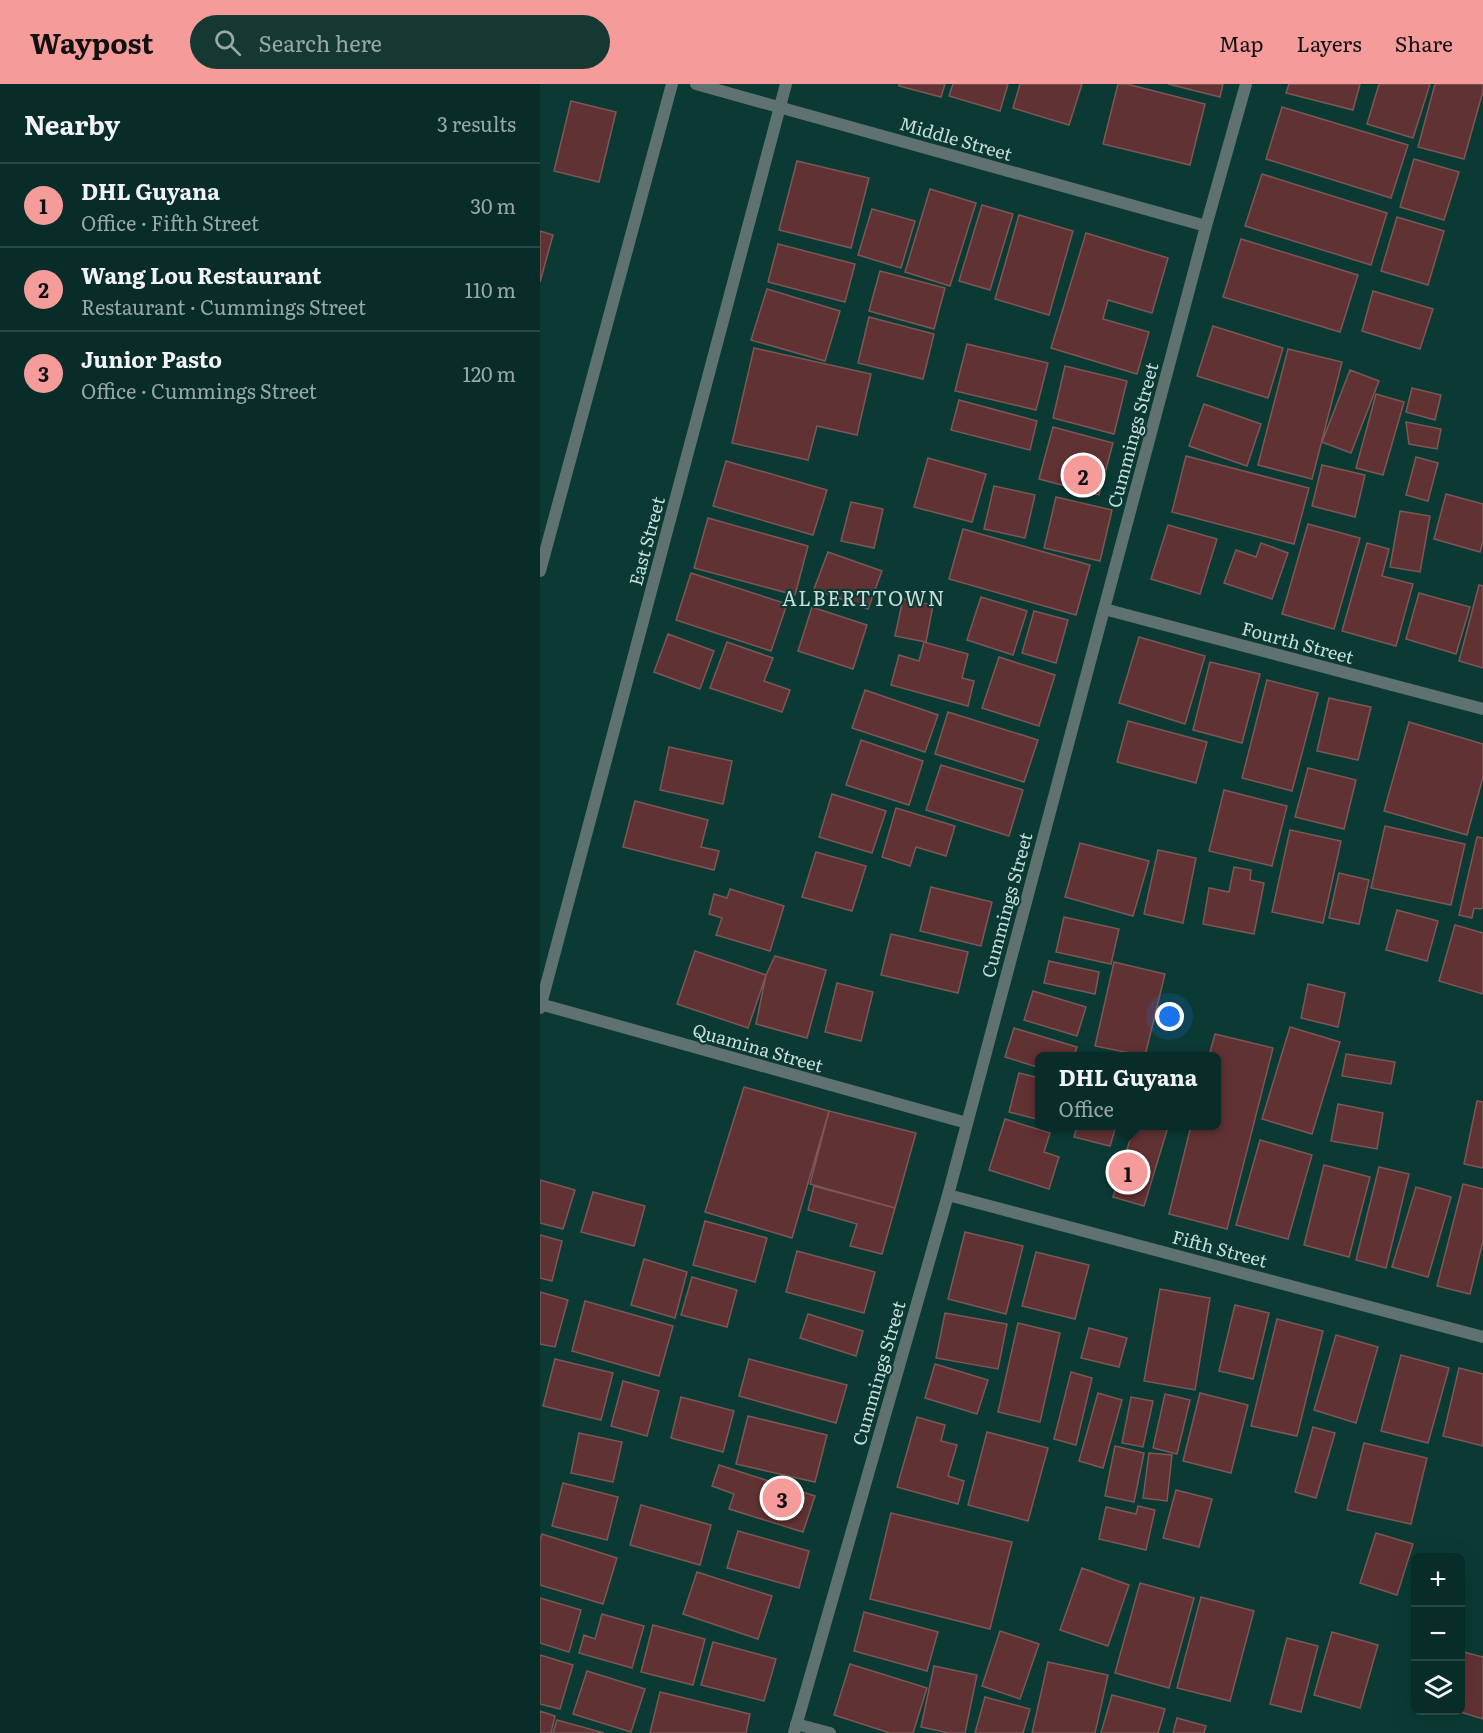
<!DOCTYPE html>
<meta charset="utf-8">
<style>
:root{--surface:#082c27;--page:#163833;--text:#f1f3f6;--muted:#98a7a7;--line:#294844;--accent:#f59b9a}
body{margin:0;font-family:Literata,serif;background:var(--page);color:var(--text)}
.controls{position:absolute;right:18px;bottom:18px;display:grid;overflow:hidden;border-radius:9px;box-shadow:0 6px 24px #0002}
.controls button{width:54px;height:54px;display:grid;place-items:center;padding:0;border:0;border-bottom:2px solid var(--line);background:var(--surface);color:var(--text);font:30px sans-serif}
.you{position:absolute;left:630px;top:933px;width:21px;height:21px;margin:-15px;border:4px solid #fff;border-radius:50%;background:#1a73e8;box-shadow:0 0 0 9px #1a73e833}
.badge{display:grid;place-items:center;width:39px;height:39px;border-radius:50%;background:var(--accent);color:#111;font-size:20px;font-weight:700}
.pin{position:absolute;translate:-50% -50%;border:3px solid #fff;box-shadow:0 2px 6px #0006}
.popup{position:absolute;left:495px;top:968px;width:186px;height:78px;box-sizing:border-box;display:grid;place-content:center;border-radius:9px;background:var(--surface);filter:drop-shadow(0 2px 4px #0005);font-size:20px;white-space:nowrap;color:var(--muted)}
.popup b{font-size:22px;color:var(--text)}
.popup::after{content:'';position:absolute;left:50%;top:100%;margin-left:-12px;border:12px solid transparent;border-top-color:var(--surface)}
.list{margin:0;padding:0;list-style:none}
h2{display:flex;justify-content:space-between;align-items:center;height:78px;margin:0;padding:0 24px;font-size:26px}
h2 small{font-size:20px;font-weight:400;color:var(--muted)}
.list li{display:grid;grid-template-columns:39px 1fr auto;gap:18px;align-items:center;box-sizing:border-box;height:84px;padding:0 24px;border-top:2px solid var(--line)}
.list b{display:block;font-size:22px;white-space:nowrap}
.list p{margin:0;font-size:20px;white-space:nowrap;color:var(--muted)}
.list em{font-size:20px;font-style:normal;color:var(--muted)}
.icon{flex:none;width:33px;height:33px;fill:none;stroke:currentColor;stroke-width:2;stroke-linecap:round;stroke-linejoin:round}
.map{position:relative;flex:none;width:943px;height:1649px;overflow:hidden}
header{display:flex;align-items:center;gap:36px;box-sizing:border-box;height:84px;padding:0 30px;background:var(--accent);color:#111}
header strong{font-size:28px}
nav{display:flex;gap:33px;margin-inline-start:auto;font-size:21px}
.search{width:420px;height:54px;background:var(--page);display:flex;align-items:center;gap:15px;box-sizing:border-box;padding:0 21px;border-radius:33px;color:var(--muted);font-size:22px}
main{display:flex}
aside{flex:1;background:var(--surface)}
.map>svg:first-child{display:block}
.building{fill:#613233;stroke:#7c5756;stroke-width:1.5}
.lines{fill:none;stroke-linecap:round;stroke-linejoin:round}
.street{stroke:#60726f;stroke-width:12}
.labels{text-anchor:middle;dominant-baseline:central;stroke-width:4.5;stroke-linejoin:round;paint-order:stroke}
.street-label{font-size:18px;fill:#c8deda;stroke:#0b3a34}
.neighbourhood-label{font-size:20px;letter-spacing:1.5px;fill:#c8deda;stroke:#0b3a34}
</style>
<header>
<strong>Waypost</strong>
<div class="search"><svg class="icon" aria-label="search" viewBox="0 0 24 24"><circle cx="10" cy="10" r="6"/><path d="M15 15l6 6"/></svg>Search here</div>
<nav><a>Map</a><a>Layers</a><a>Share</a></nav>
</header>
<main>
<aside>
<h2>Nearby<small>3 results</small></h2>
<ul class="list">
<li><span class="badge">1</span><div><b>DHL Guyana</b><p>Office · Fifth Street</p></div><em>30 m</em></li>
<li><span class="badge">2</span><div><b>Wang Lou Restaurant</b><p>Restaurant · Cummings Street</p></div><em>110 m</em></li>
<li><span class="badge">3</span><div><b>Junior Pasto</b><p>Office · Cummings Street</p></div><em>120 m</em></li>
</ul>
</aside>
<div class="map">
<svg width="943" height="1649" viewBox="0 0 943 1649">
<rect width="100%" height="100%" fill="#0b3a34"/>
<path class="building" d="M359,0H405L401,13L359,2Z
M413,0H468L460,27L409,12Z
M480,0H542L529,41L473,24Z
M578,0H587L665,20L650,81L563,60Z
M628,0H683L680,13Z
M749,0H820L813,26L746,9Z
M839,0H890L873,54L827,40Z
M895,0H943V7L924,75L878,63Z
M31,17L76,28L59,98L14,87Z
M742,23L868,61L851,114L726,75Z
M874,75L919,88L904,136L860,123Z
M257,77L329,94L311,164L239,146Z
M722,90L847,129L831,181L705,142Z
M390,105L436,119L410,202L365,188Z
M442,121L473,130L450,206L419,197Z
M332,125L375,137L361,184L318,171Z
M479,131L533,147L509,231L455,215Z
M857,133L904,147L888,201L841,187Z
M0,147L13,151L0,198Z
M546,149L628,174L612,229L568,216L563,235L609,248L597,290L511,264Z
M701,155L818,191L800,248L683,213Z
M238,160L315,180L305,218L228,198Z
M340,187L405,204L394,245L329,227Z
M227,205L300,227L285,277L211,256Z
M833,207L893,225L880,265L822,247Z
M329,233L394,250L383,295L318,279Z
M673,242L743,264L728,314L657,292Z
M427,260L508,279L496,326L415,307Z
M214,264L331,290L317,351L277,342L268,376L192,359Z
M748,265L802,278L772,395L718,381Z
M525,282L587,297L574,350L513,334Z
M810,286L839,297L811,369L782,358Z
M872,304L901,311L895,336L866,328Z
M836,310L864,318L843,391L816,384Z
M419,316L497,337L490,366L411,346Z
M664,320L721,340L707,382L649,362Z
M866,338L901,345L897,365L869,360Z
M513,343L573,359L559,411L499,395Z
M646,372L769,404L754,460L632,428Z
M876,373L898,379L888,417L866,411Z
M388,374L446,390L432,438L374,423Z
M186,377L287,406L273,451L173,422Z
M782,381L825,391L815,433L772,422Z
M454,402L495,411L485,454L444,445Z
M906,410L943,420V457L940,468L894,455Z
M516,413L572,426L560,477L504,464Z
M311,418L343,425L334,464L301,457Z
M860,427L890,432L880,488L850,483Z
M168,434L268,462L255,511L154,484Z
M768,440L820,454L794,545L742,530Z
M628,441L677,455L660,510L611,495Z
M423,445L550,481L536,531L409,495Z
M721,459L748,469L732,515L684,499L696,466L716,473Z
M827,459L849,465L842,492L873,500L856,562L802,547Z
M288,468L342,487L328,525L274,505Z
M151,489L247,520L231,567L136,536Z
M939,501L943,502V584L919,577Z
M879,509L930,523L916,570L866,555Z
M441,513L487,527L473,571L427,556Z
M363,515L393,521L386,558L355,552Z
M272,523L327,541L313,585L258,567Z
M494,527L528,536L516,579L482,569Z
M128,550L174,567L160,605L114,588Z
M599,553L665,572L645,640L579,619Z
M187,558L233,574L224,597L250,606L242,628L170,604Z
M384,558L428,570L422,594L434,597L428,622L351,601L359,571L379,577Z
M459,573L515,591L499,642L442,624Z
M670,578L720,590L702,659L653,646Z
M727,596L778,609L752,707L702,694Z
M325,606L398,631L385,668L312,644Z
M789,614L831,623L818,676L777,667Z
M408,628L498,656L484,698L395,670Z
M588,637L667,658L656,699L577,678Z
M869,638L943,660V693L927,751L844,727Z
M321,656L383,677L369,721L306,701Z
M129,663L192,677L183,720L120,706Z
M401,681L483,706L469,752L386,726Z
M768,684L816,696L804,745L755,733Z
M684,706L747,722L732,782L669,767Z
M292,710L346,727L332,769L279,753Z
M95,717L168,736L161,763L179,767L174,786L83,763Z
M356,724L415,742L406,772L376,763L370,782L342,773Z
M845,742L925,760L911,821L831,804Z
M750,746L801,757L783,839L732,828Z
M937,753L943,754V824L941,825L934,824L932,834L919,831Z
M540,759L609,777L593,832L525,813Z
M618,766L656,774L643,839L604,830Z
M276,768L326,782L312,827L262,813Z
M694,783L711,786L710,796L724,799L714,850L663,840L669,804L689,808Z
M799,789L829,796L819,840L789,834Z
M391,803L452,818L441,862L380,847Z
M190,805L244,822L230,867L176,851L182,834L169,830L174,810L187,814Z
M857,826L898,837L887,877L846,866Z
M524,833L579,845L571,880L516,868Z
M915,841L943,849V910L899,897Z
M351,850L428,868L418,909L341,891Z
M155,867L226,891L208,944L137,920Z
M235,872L286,886L267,954L216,940L226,891Z
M509,877L559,888L555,910L504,899Z
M574,878L625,890L605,972L555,962Z
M297,899L333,908L321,957L285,948Z
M768,900L805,909L798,943L761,934Z
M493,907L546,923L537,952L484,936Z
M750,943L800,958L772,1050L722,1035Z
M474,944L537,963L534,972H500V984L465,973Z
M675,950L733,964L687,1145L629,1130L651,1042H676V972H669Z
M806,970L855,978L851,1000L802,992Z
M479,989L500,994V1036L469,1028Z
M204,1003L289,1027L252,1154L165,1128Z
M937,1017L943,1018V1084L924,1080Z
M798,1020L843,1029L837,1065L791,1057Z
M289,1027L376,1049L355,1124L270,1100Z
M465,1035L510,1049L504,1068L519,1073L509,1105L449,1086Z
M537,1042H576L570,1062L534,1053Z
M594,1042L628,1043L604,1122L573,1113Z
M720,1056L772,1071L748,1155L696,1141Z
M784,1081L830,1093L809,1173L764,1161Z
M839,1083L869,1090L846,1184L816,1176Z
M0,1096L35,1106L23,1145L0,1139Z
M923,1100L943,1105V1157L930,1210L897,1202Z
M274,1102L355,1124L342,1170L310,1162L317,1140L268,1126Z
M876,1103L911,1113L888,1193L852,1183Z
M53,1108L105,1122L94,1162L41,1148Z
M165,1137L227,1154L215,1198L153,1181Z
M425,1148L483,1162L466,1230L408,1215Z
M0,1151L22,1157L12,1197L0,1194Z
M257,1167L335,1188L324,1229L246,1208Z
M496,1168L549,1181L535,1235L482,1222Z
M104,1175L147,1188L135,1234L91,1221Z
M152,1193L197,1206L187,1243L141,1231Z
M620,1205L670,1214L655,1306L604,1297Z
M0,1208L28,1216L15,1263L0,1260Z
M45,1217L133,1242L119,1292L32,1267Z
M695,1221L729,1229L713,1295L679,1287Z
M405,1229L467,1240L458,1285L396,1274Z
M268,1230L323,1247L316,1272L260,1254Z
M737,1235L783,1247L757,1352L711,1342Z
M478,1239L520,1249L500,1338L458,1328Z
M549,1244L587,1254L579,1283L541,1274Z
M796,1251L838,1263L816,1339L774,1326Z
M861,1271L909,1284L888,1359L841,1347Z
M15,1275L73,1289L61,1336L3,1322Z
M209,1275L307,1301L296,1339L199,1312Z
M395,1280L448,1296L437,1330L385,1314Z
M919,1284L943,1290V1362L903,1352Z
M531,1288L552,1294L536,1361L514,1355Z
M83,1297L119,1307L107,1352L71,1342Z
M558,1309L582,1316L563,1384L539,1377Z
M660,1309L708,1321L691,1389L643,1377Z
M625,1310L650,1316L637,1370L613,1364Z
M141,1313L194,1327L183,1368L131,1354Z
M591,1313L613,1317L603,1363L582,1359Z
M208,1332L287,1351L275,1398L196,1380Z
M377,1333L405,1341L401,1357L417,1361L408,1392L424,1397L418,1420L357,1403Z
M773,1343L795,1349L776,1414L755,1408Z
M447,1348L508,1364L488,1437L428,1421Z
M39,1349L82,1358L73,1398L31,1389Z
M824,1359L887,1374L871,1440L807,1426Z
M575,1362L604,1369L594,1418L565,1412Z
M609,1369L632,1371L627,1417L603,1414Z
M179,1381L275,1412L263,1448L189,1425L194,1410L172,1402Z
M23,1399L78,1413L67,1456L12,1442Z
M636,1406L672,1415L659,1463L623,1454Z
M101,1421L171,1441L160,1481L90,1461Z
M598,1422L615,1426L606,1466L559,1455L566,1423L596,1430Z
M351,1429L472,1458L450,1545L330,1515Z
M198,1447L269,1467L259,1504L187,1484Z
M836,1449L873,1460L857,1511L820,1499Z
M2,1450L77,1474L63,1520L0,1501V1456Z
M542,1484L589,1501L568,1562L520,1546Z
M157,1488L232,1512L218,1555L143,1530Z
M600,1499L654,1514L629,1604L575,1589Z
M661,1513L714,1527L690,1617L637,1604Z
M0,1514L41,1526L29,1568L0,1559Z
M324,1528L398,1548L387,1587L314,1567Z
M62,1530L104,1542L92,1584L39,1569L44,1551L55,1555Z
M113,1541L165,1555L153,1601L101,1588Z
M460,1547L499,1560L480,1615L442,1602Z
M792,1548L838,1561L820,1624L774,1611Z
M747,1554L778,1562L761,1628L730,1620Z
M173,1558L236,1575L224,1617L161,1601Z
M920,1567L943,1573V1635L914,1626H920Z
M0,1571L33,1581L20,1625L0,1620Z
M508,1578L568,1591L555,1649H492Z
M310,1580L387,1604L373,1649H350L294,1631Z
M394,1582L437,1591L425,1649H409L381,1643Z
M47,1587L105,1605L91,1648L33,1630Z
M120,1608L210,1630L206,1649H110Z
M572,1611L625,1625L618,1649H561Z
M445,1613L490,1625L483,1649H435Z
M0,1627L15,1632L11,1649H0Z
M637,1634L666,1642L664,1649H633Z
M17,1636L64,1649H13Z"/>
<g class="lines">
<path class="street" d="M156,0L666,142
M0,487L132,0
M564,525L943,625
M0,920L427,1039
M0,924L246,0
M408,1111L943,1253
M256,1640L290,1649
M254,1649L408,1111L666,142L706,0"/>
</g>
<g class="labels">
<g class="street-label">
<text transform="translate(416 54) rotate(16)">Middle Street</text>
<text transform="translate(592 351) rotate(-75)">Cummings Street</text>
<text transform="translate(106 457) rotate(-75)">East Street</text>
<text transform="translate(758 558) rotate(15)">Fourth Street</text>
<text transform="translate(466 821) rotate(-75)">Cummings Street</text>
<text transform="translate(218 963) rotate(16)">Quamina Street</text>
<text transform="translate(680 1164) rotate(15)">Fifth Street</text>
<text transform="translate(338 1289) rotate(-74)">Cummings Street</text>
</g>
<g class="neighbourhood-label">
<text x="324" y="513">ALBERTTOWN</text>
</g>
</g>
</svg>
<div class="controls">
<button>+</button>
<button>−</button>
<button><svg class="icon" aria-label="layers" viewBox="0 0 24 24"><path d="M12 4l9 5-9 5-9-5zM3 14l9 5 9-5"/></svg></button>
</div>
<div class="you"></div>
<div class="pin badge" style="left:588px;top:1088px">1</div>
<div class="popup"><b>DHL Guyana</b>Office</div>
<div class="pin badge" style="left:543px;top:391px">2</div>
<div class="pin badge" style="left:242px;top:1414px">3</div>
</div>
</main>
